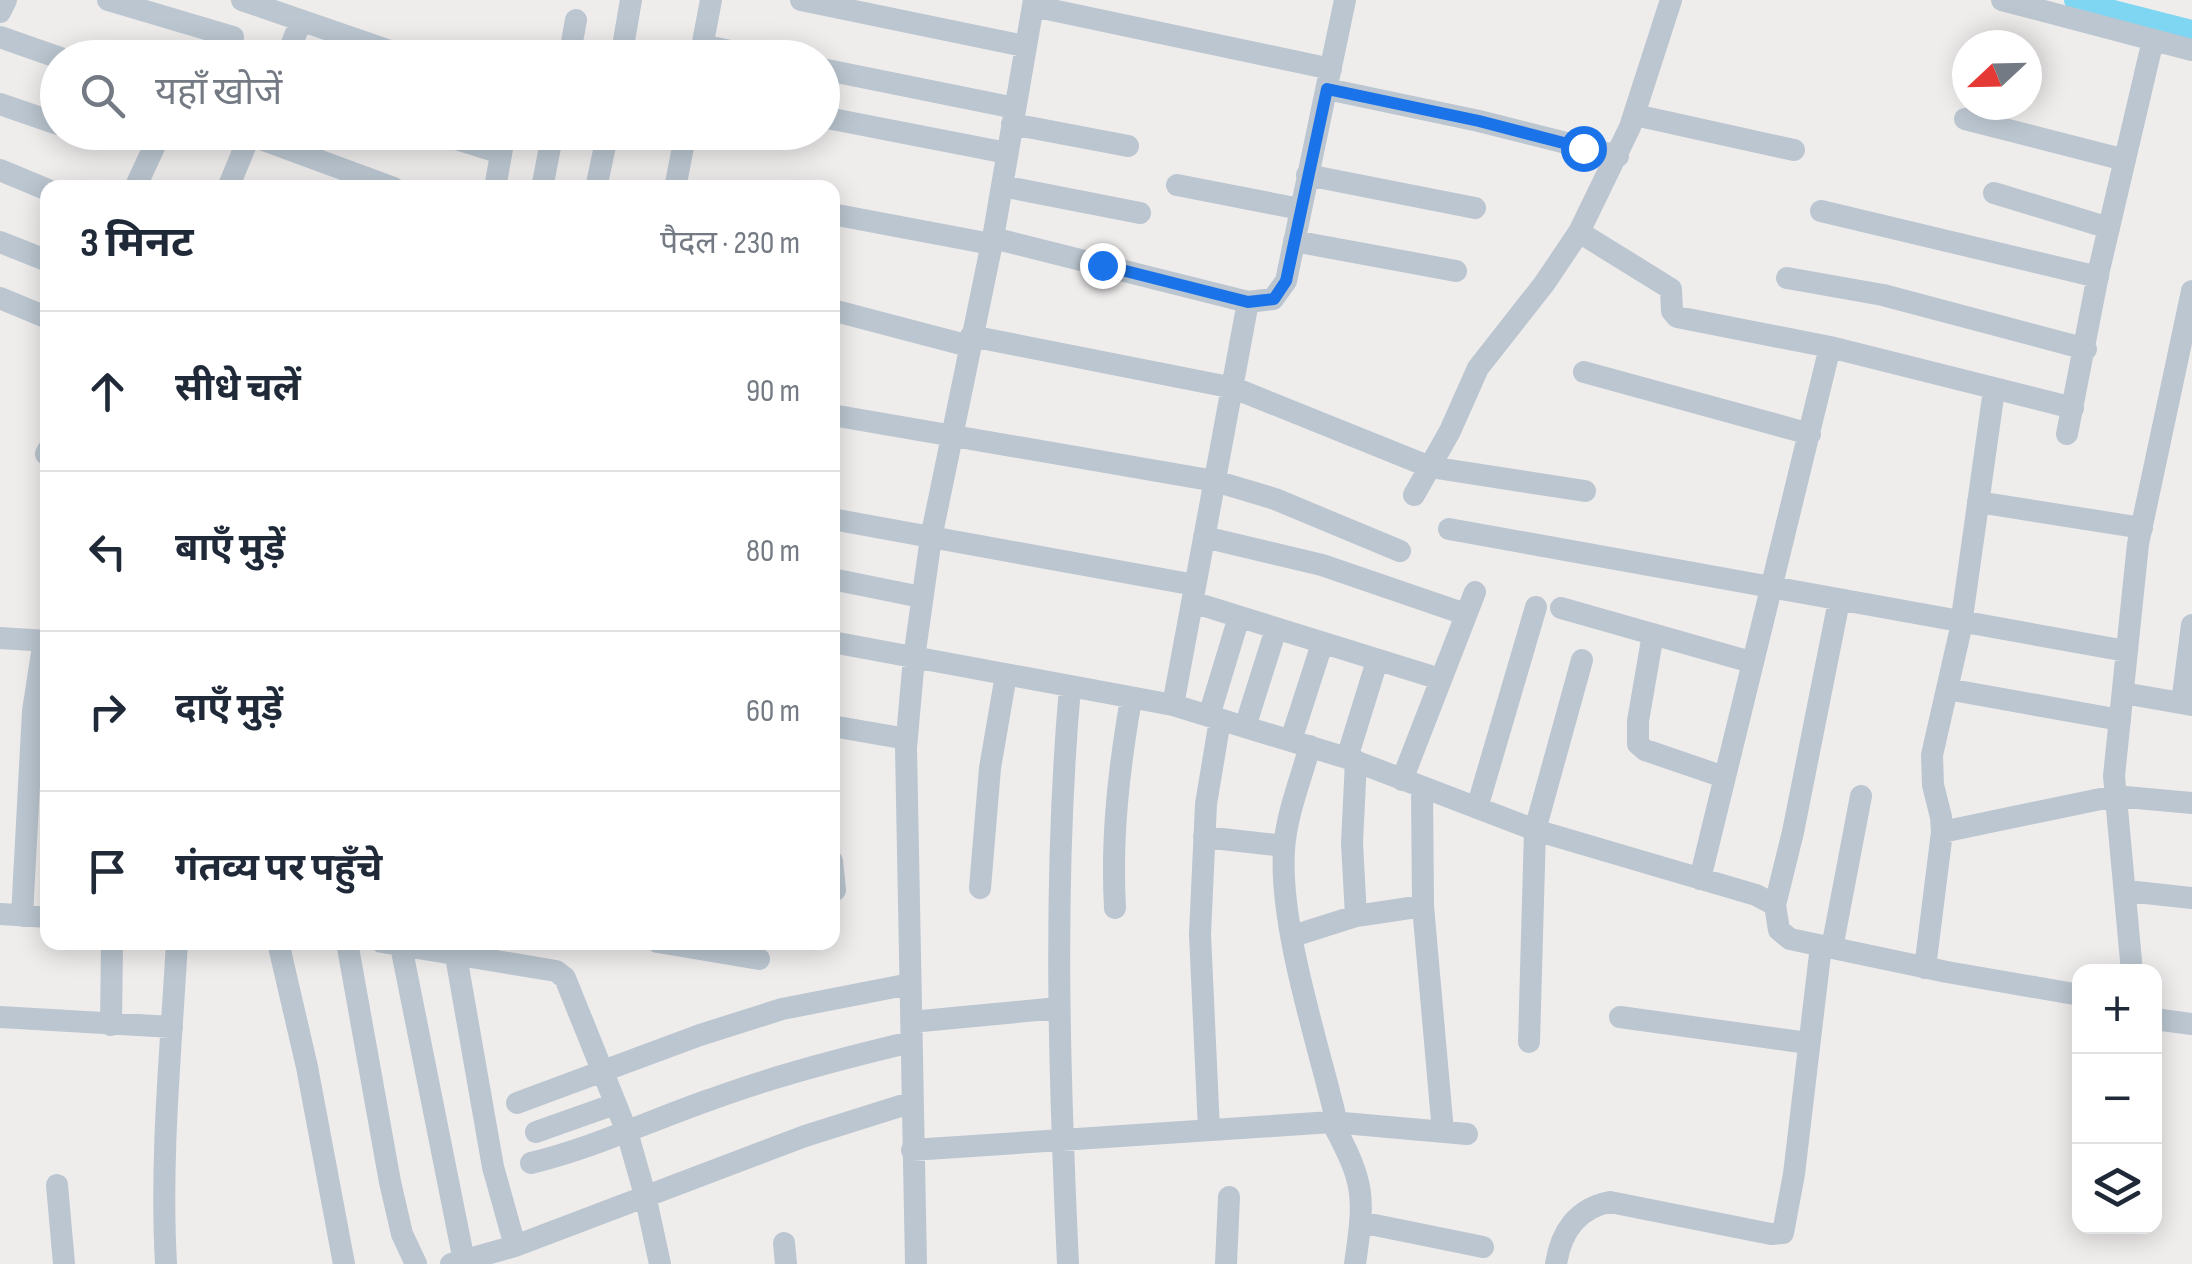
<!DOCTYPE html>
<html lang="hi">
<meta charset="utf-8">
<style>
:root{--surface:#fff;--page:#f6f6f7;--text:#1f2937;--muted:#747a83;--line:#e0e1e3}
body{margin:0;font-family:"Sofia Sans Condensed","Noto Sans Devanagari",sans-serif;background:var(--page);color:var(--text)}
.controls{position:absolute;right:30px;bottom:30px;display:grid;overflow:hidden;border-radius:20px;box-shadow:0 5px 25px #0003}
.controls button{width:90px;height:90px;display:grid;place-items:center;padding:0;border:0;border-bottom:2px solid var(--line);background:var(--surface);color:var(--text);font:50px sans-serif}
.compass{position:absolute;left:1952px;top:30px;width:90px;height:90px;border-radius:50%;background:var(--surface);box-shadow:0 5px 25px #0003;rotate:248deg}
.stop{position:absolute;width:30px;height:30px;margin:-22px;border:8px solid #1a73e8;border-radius:50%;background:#fff}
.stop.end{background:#1a73e8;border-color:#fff;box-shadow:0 2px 10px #0008}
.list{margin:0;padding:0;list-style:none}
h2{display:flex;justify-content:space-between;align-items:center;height:130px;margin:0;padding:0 40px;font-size:42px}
h2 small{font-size:32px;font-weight:400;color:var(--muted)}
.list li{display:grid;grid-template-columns:65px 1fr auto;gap:30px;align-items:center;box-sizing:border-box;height:160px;padding:0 40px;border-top:2px solid var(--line)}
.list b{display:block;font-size:38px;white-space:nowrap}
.list em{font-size:32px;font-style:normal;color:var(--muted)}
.icon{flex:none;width:55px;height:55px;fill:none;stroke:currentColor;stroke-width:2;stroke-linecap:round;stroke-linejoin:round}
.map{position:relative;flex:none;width:2192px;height:1264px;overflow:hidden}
.search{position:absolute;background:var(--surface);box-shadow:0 5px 25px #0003;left:40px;top:40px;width:800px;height:110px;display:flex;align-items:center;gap:25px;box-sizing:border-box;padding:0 35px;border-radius:55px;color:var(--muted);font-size:38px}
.panel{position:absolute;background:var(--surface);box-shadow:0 5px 25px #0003;left:40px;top:180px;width:800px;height:770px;border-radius:20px}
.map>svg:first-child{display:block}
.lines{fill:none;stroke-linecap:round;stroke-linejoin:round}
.canal{stroke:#7fd6f2;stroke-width:20}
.street{stroke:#bbc6d0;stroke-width:22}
.route{stroke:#1a73e8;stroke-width:12}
</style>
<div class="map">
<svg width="2192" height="1264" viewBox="0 0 2192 1264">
<rect width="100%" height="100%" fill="#efecec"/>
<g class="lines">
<path class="canal" d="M2074,0L2192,30"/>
<path class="street" d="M108,0L233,37
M242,0L410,58
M801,0L1024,46
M2002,0L2192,50
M1033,6L1331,69
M0,12L6,0
M0,37L60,58
M702,45L763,58
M286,58L301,21
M569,58L576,20
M621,58L631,0
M700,58L711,0
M822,69L1015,108
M1327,89L1479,121L1618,156
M0,104L58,124
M1635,115L1794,150
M822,117L1007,153
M1965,119L2125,160
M1012,124L1128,146
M83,132V133
M434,132L501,153
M250,135L394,188
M0,170L48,190
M1307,175L1475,208
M1177,185L1300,209
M1002,186L1140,213
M135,188L161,132
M228,188L251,132
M495,188L505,132
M542,188L553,132
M596,188L608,132
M675,188L686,132
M1994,193L2109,228
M1821,211L2098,277
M832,214L991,244
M1579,232L1671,289L1672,311L1677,317L1830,347L2073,408
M993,238L1248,302L1273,299L1286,281L1345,0
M1294,241L1456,271
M0,242L48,261
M1787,278L1883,295L2086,349
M0,298L48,318
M832,310L969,346
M971,336L1234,388L1430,467L1585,491
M1584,372L1810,434
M1994,390L1960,632L1932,755L1933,785L1941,817L1942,832L2115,796L2192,803
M832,415L1215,481L1275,499L1400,551
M2067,434L2099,270L2153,40
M46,454L48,450
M1414,495L1450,431L1478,368L1544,284L1579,232L1630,127L1671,0
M1978,502L2142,528
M832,519L1195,585
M1449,529L2126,651
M1204,537L1322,565L1465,614
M832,579L921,597
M1192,602L1440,679
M1561,608L1751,662
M1653,634L1638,721V744L1645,750L1724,777
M0,638L48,641
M832,642L1173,705L1347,758L1535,830L1756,895L1775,905L1779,930L1790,939L1947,972L2080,995
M1947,689L2120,720
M2123,693L2192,705
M2182,703L2192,625
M1173,705L1248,302
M1209,716L1239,617
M832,726L907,739
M1245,727L1276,629
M1291,740L1322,644
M1347,758L1377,661
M1356,761L1352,843L1356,916
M1402,780L1475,592
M1422,788L1423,906L1443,1132
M1477,808L1536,607
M1204,837L1284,846
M832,861L835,890
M1700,879L1830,347
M980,888L990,768L1006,675
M2127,891L2192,898
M1775,905L1793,832L1839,601
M1115,908C1111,836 1119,769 1131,699
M0,914L48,917
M22,916L33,711L44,640
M1293,936L1356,916L1423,906
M278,942L307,1067L344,1264
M347,942L390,1182L402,1234L416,1264
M382,942L556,971L565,978L627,1132L645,1195L660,1264
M658,942L759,959
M401,946L464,1261
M1832,948L1861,796
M456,956L493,1167L515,1246
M1925,968L1942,832
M2132,972L2114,776L2138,544L2192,291
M0,1017L172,1027
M1620,1017L1808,1043
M2154,1019L2192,1024
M911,1022L1059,1008
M111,1025L112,942
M1529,1042L1535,830L1582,660
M517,1103L700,1035L782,1009L910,984
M1332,1122C1365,1184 1365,1195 1355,1264
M1332,1122L1467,1134
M1209,1130L1200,934L1206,804L1220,720
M536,1132L615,1104
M912,1150L1332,1122L1335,1115C1317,1040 1279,925 1284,850C1286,815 1301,779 1310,746
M531,1163C594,1148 651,1120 712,1099C777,1075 843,1058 911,1042
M57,1185L64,1264
M1360,1222L1483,1247
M784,1243L786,1264
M166,1264C160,1156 171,1050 177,942
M451,1264L515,1246L805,1136L913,1102
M916,1264L906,748L914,658L931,538L993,238L1034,0
M1068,1264C1059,1072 1053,879 1070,688
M1226,1264L1229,1197
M1556,1264C1561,1232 1577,1208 1610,1202L1771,1234L1783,1233L1794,1174L1821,946"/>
</g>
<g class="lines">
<path class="route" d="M1102,265L1248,302L1274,299L1286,281L1327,89L1479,121L1583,148"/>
</g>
</svg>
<div class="controls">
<button>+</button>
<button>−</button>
<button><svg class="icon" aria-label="layers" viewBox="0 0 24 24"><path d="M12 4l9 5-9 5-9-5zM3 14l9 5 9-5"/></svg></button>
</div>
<svg class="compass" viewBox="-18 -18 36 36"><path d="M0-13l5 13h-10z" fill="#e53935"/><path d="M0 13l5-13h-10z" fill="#747a83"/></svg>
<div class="stop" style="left:1583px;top:148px"></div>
<div class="stop end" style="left:1102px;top:265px"></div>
<div class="search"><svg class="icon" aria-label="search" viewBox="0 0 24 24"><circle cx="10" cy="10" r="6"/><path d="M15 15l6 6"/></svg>यहाँ खोजें</div>
<section class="panel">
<h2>3 मिनट<small>पैदल · 230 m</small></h2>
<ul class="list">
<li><svg class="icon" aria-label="ahead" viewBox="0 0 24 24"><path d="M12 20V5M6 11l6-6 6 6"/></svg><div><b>सीधे चलें</b></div><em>90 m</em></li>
<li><svg class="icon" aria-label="left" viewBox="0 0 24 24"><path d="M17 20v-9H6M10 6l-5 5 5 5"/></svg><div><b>बाएँ मुड़ें</b></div><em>80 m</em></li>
<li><svg class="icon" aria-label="right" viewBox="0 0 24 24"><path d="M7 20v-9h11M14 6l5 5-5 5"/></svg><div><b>दाएँ मुड़ें</b></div><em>60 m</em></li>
<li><svg class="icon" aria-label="arrive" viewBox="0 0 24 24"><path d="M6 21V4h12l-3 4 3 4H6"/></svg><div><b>गंतव्य पर पहुँचे</b></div></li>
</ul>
</section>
</div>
